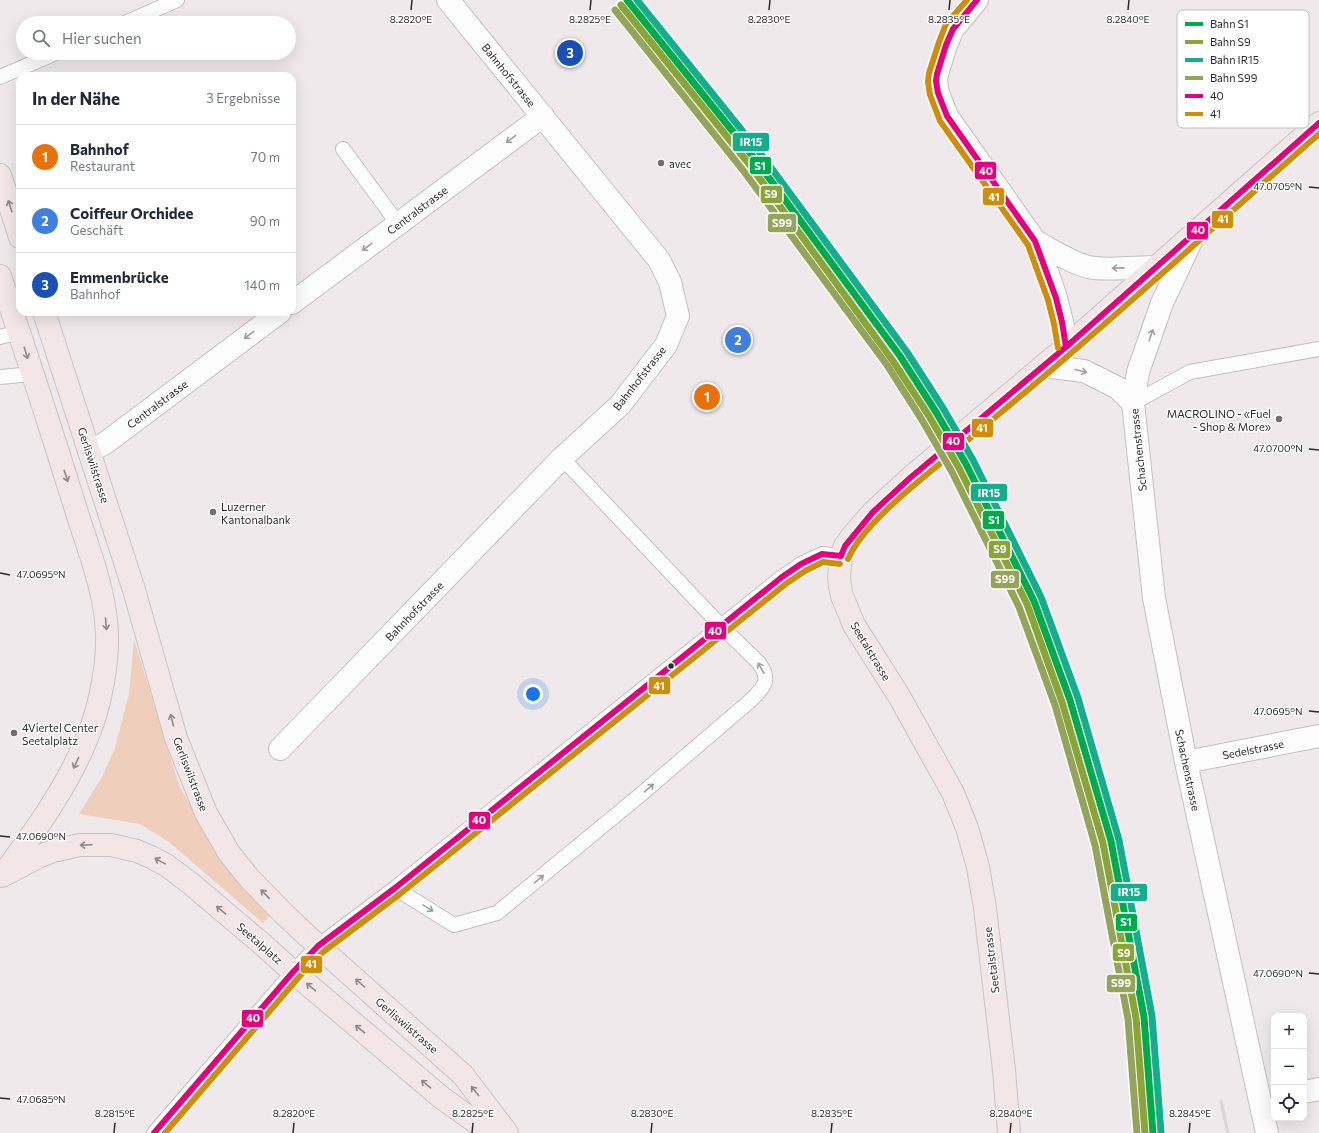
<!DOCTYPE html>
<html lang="de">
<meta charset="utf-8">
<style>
:root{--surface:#fff;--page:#f2f2f3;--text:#1f2937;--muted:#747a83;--line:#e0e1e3;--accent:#db2777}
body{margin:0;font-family:Commissioner,sans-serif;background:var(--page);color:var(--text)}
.controls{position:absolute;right:12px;bottom:12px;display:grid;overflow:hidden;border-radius:8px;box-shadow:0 4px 16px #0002}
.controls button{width:36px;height:36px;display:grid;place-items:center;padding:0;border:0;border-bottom:1px solid var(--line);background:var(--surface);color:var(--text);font:20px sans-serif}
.you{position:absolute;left:533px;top:694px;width:14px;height:14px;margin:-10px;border:3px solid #fff;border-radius:50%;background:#1a73e8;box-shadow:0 0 0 6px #1a73e833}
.badge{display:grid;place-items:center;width:26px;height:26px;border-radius:50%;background:var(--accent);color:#fff;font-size:13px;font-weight:700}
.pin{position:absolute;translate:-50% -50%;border:2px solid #fff;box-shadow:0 1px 4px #0006}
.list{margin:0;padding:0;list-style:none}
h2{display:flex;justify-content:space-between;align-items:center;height:52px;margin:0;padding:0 16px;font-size:17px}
h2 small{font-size:13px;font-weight:400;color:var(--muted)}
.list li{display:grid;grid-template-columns:26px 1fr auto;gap:12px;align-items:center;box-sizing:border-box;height:64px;padding:0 16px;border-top:1px solid var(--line)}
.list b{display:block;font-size:15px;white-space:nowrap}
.list p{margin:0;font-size:13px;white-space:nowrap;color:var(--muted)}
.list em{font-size:13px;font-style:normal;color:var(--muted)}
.icon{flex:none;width:22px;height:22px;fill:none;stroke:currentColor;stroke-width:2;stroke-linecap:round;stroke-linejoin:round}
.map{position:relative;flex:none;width:1319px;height:1133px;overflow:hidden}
.search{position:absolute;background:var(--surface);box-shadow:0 4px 16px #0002;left:16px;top:16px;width:280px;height:44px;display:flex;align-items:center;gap:10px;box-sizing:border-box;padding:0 14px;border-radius:22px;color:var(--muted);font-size:15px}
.panel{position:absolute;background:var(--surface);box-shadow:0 4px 16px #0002;left:16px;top:72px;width:280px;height:244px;border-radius:12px}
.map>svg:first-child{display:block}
.green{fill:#f0cebc}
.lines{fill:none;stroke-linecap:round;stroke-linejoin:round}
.service-casing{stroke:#c4bfc0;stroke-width:16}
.minor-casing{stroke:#c4bfc0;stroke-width:24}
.primary-casing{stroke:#c8c4c6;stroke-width:24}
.service{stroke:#fdfcfc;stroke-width:14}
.minor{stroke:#fdfcfc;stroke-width:22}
.primary{stroke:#f2e6e6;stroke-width:22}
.rail{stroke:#d7d5d6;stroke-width:3}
.bus-1-casing{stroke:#fff;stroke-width:9}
.bus-2-casing{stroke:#fff;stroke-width:9}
.bus-1{stroke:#e5007d;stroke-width:6}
.bus-2{stroke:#cf8d09;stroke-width:6}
.rail-1-casing{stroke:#fff;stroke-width:10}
.rail-2-casing{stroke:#fff;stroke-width:10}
.rail-3-casing{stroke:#fff;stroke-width:10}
.rail-4-casing{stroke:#fff;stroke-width:10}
.rail-1{stroke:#00ab4d;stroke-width:7}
.rail-2{stroke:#88a535;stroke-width:7}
.rail-3{stroke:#15ae8d;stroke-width:7}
.rail-4{stroke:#94a55b;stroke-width:7}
.oneway{stroke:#a09e9e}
.oneway2{stroke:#908889}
.ticks{fill:none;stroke:#2e2a2c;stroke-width:1.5}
.poi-dot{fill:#726d6f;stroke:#fff;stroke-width:1.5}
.bus-dot{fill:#2e2a2c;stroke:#fff;stroke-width:1.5}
.labels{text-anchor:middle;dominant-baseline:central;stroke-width:3;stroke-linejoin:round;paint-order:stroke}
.street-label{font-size:11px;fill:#2e2a2c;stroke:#fff}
.poi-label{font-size:11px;fill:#2e2a2c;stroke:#fff;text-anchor:start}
.key{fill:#fff;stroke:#c0bfc0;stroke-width:1}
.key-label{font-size:11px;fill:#2e2a2c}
.ticks-label{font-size:10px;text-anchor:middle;fill:#2e2a2c;stroke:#fff;stroke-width:3;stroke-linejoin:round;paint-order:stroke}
.line-badge{stroke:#fff;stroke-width:1.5}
.badge-label{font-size:11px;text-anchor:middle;font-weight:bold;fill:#fff}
</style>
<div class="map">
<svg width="1319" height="1133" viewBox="0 0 1319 1133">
<rect width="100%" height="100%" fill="#efe9eb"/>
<path class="green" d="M134,640L179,785L219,858L269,916L263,923L169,842L140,824L79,814L101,779L115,748L129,694Z"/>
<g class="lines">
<g class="service-casing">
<path id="service" d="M125,23L177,0
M0,77L56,53
M343,149L398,224
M0,337L19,332
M0,377L32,374
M1133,403L1190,372L1319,349
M395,888L454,925L497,913L639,796L750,701C763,688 772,681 759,663L721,626L562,458
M154,1133L293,972L318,946L395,888L782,577L801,564L822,554L841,556"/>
</g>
<g class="minor-casing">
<path id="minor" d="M977,0L953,29L946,45L937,74L936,81L938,93L947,116L1035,241L1048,274L1056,298L1062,322L1066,347
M1195,233L1162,303L1138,372L1133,403L1154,598L1186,762L1267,1133
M1035,241C1052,250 1069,262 1088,267C1106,271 1137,267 1157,267
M292,303L543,116
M1043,366L1084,371L1118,388L1133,403
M89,451L104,444L280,312
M280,749L562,458L620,405L666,345L678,316L670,282L659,260L448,0
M1186,762L1319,736
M1304,1092L1319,1089"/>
</g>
<g class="primary-casing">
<path id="primary" d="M0,175L20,237
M0,276C27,355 53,435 78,516C90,554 106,594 107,635C108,664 100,706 89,733C69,785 35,831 2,876
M44,312L134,590L176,738L206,813L229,853L249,878L284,914L318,946L463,1075L507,1133
M6,874L40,856L53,851L80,845H111L137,851L151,857L166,865L190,883L261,943L293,972L442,1098L491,1133
M1009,1133L1004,1070L985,908L978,867L967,828L953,793L899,696L854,625L842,596L840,586L839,577L841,556L845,546L853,535L873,512L910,478L1066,347L1319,123"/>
</g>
<use href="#service" class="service"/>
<use href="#minor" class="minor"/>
<use href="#primary" class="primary"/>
<path class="rail" d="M1221,1101L1228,1133"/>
<g class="bus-1-casing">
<path id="bus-1" d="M977,0L953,29L946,45L937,74L936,81L938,93L947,116L1035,241L1056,298L1062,322L1066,347
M841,556L845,546L873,512L910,478L1066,347L1319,123
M154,1133L293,972L318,946L395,888L782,577L801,564L822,554L841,556"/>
</g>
<g class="bus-2-casing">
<path id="bus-2" d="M967,0L946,24L939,42L929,73L928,82L930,95L940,121L1028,245L1048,300L1054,324L1058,348
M848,559C863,524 918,482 948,457C989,422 1030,389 1070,354C1154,282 1236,207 1319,134
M165,1133L299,977L323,952L400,894L787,583L805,571L823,562L840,564"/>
</g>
<use href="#bus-1" class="bus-1"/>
<use href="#bus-2" class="bus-2"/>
<g class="rail-1-casing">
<path id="rail-1" d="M627,0L755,159L900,356L936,412L966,464L1034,601L1070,700L1111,841L1144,1017L1153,1133"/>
</g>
<g class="rail-2-casing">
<path id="rail-2" d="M621,5L749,164L893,361L929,416L959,468L1027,604L1062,702L1103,843L1136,1018L1145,1133"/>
</g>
<g class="rail-3-casing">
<path id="rail-3" d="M637,0L761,154L907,352L943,408L973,460L1041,597L1078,698L1119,840L1152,1016L1161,1132"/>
</g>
<g class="rail-4-casing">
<path id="rail-4" d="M615,10L742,169L887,365L922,420L952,472L1019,607L1055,705L1095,845L1128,1019L1137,1133"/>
</g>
<use href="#rail-1" class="rail-1"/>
<use href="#rail-2" class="rail-2"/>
<use href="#rail-3" class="rail-3"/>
<use href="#rail-4" class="rail-4"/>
</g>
<defs><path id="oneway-shaft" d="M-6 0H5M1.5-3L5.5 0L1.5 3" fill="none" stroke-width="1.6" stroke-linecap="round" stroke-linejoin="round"/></defs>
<g class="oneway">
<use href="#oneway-shaft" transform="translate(511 139) rotate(143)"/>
<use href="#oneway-shaft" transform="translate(367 247) rotate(143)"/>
<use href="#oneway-shaft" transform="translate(1118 268) rotate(179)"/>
<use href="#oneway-shaft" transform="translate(249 335) rotate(143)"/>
<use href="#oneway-shaft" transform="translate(1151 335) rotate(-71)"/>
<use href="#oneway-shaft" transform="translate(1081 371) rotate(14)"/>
<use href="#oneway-shaft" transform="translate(761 668) rotate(-119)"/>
<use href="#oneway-shaft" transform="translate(649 788) rotate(-41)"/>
<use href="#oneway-shaft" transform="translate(539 879) rotate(-39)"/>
<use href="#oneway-shaft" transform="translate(428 908) rotate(32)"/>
</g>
<g class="oneway2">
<use href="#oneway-shaft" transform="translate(10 206) rotate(-108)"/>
<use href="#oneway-shaft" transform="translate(26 353) rotate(73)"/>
<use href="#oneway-shaft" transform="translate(66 476) rotate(72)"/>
<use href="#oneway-shaft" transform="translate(106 624) rotate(85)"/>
<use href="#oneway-shaft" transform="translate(172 720) rotate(-104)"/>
<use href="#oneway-shaft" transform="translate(76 763) rotate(116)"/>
<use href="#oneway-shaft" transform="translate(86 845) rotate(178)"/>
<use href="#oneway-shaft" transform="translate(160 861) rotate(-151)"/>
<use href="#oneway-shaft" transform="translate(265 894) rotate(-134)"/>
<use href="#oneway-shaft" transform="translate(221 910) rotate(-140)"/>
<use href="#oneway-shaft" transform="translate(360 983) rotate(-138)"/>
<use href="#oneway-shaft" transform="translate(311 987) rotate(-140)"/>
<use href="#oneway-shaft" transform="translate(360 1029) rotate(-140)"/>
<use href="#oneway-shaft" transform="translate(426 1084) rotate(-140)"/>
<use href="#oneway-shaft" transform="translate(475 1091) rotate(-128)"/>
</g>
<path class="ticks" d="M411,10L412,0M590,10L591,0M769,10L770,0M949,10L950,0M1128,10L1129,0M1309,187L1319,188M1309,449L1319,450M0,573L10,575M1309,711L1319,712M0,836L10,837M1309,973L1319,974M0,1098L10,1099M114,1133L115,1123M293,1133L294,1123M472,1133L473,1123M651,1133L652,1123M831,1133L832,1123M1010,1133L1011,1123M1189,1133L1190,1123"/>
<g class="poi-dot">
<circle cx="661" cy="163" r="4"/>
<circle cx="1279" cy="419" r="4"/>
<circle cx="213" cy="512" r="4"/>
<circle cx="14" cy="733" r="4"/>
</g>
<circle class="bus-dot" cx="671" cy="666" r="3.5"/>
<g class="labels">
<g class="street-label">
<text transform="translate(509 75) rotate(51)">Bahnhofstrasse</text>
<text transform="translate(417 210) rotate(-37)">Centralstrasse</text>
<text transform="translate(639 378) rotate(-52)">Bahnhofstrasse</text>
<text transform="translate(157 404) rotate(-37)">Centralstrasse</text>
<text transform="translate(1138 450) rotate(-96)">Schachenstrasse</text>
<text transform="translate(94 465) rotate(72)">Gerliswilstrasse</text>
<text transform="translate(414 611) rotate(-46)">Bahnhofstrasse</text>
<text transform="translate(871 651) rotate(59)">Seetalstrasse</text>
<text transform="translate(1253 749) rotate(-11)">Sedelstrasse</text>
<text transform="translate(1188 770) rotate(78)">Schachenstrasse</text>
<text transform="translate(191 774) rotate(69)">Gerliswilstrasse</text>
<text transform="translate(260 943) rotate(41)">Seetalplatz</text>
<text transform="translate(991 960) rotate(-97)">Seetalstrasse</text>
<text transform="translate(407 1025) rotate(41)">Gerliswilstrasse</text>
</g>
<g class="poi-label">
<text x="669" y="163">avec</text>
<text x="1271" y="413" text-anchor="end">MACROLINO - «Fuel<tspan x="1271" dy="13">- Shop &amp; More»</tspan></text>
<text x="221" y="506">Luzerner<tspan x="221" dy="13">Kantonalbank</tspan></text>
<text x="22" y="727">4Viertel Center<tspan x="22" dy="13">Seetalplatz</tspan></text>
</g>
</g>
<rect x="1177" y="10" width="132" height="118" rx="6" class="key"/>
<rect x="1185" y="22" width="18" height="4" fill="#00ab4d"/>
<rect x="1185" y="40" width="18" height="4" fill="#88a535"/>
<rect x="1185" y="58" width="18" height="4" fill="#15ae8d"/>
<rect x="1185" y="76" width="18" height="4" fill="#94a55b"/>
<rect x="1185" y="94" width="18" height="4" fill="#e5007d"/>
<rect x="1185" y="112" width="18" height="4" fill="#cf8d09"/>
<g class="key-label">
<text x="1210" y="28">Bahn S1</text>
<text x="1210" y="46">Bahn S9</text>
<text x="1210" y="64">Bahn IR15</text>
<text x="1210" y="82">Bahn S99</text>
<text x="1210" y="100">40</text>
<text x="1210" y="118">41</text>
</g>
<g class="ticks-label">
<text x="411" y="23">8.2820°E</text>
<text x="590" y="23">8.2825°E</text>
<text x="769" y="23">8.2830°E</text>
<text x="949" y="23">8.2835°E</text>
<text x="1128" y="23">8.2840°E</text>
<text x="1278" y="190">47.0705°N</text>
<text x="1278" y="452">47.0700°N</text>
<text x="41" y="578">47.0695°N</text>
<text x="1278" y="715">47.0695°N</text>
<text x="41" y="840">47.0690°N</text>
<text x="1278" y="977">47.0690°N</text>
<text x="41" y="1103">47.0685°N</text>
<text x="115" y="1117">8.2815°E</text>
<text x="294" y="1117">8.2820°E</text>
<text x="473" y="1117">8.2825°E</text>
<text x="652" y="1117">8.2830°E</text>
<text x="832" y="1117">8.2835°E</text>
<text x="1011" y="1117">8.2840°E</text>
<text x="1190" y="1117">8.2845°E</text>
</g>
<g class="line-badge">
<rect x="732" y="132" width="38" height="20" rx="4" fill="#15ae8d"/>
<rect x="749" y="156" width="23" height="19" rx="4" fill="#00ab4d"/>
<rect x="974" y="161" width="23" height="19" rx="4" fill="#e5007d"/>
<rect x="760" y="185" width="23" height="19" rx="4" fill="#88a535"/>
<rect x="982" y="187" width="23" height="19" rx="4" fill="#cf8d09"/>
<rect x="1211" y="210" width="23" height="19" rx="4" fill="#cf8d09"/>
<rect x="767" y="213" width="30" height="20" rx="4" fill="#94a55b"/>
<rect x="1186" y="221" width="23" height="19" rx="4" fill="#e5007d"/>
<rect x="971" y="418" width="23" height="20" rx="4" fill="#cf8d09"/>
<rect x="942" y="432" width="23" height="19" rx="4" fill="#e5007d"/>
<rect x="970" y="483" width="38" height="19" rx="4" fill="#15ae8d"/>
<rect x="982" y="510" width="23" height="20" rx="4" fill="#00ab4d"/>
<rect x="988" y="540" width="23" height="19" rx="4" fill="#88a535"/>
<rect x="990" y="570" width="30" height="19" rx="4" fill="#94a55b"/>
<rect x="704" y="621" width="23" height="19" rx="4" fill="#e5007d"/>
<rect x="648" y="676" width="23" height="19" rx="4" fill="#cf8d09"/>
<rect x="468" y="811" width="23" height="19" rx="4" fill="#e5007d"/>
<rect x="1110" y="883" width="38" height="19" rx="4" fill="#15ae8d"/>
<rect x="1115" y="913" width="23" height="19" rx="4" fill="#00ab4d"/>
<rect x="1112" y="943" width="23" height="19" rx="4" fill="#88a535"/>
<rect x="300" y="955" width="23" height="19" rx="4" fill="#cf8d09"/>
<rect x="1106" y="974" width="30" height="19" rx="4" fill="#94a55b"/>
<rect x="241" y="1009" width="23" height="19" rx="4" fill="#e5007d"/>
</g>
<g class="badge-label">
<text x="751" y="146">IR15</text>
<text x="760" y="170">S1</text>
<text x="986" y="175">40</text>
<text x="771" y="198">S9</text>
<text x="994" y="201">41</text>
<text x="1223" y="223">41</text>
<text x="782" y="227">S99</text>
<text x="1198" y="234">40</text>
<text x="982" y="432">41</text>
<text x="953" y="445">40</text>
<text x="989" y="497">IR15</text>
<text x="994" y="524">S1</text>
<text x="1000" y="553">S9</text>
<text x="1005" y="583">S99</text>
<text x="715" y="635">40</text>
<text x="659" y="690">41</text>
<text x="479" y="824">40</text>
<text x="1129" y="896">IR15</text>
<text x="1126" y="926">S1</text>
<text x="1124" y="957">S9</text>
<text x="311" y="968">41</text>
<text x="1121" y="987">S99</text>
<text x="253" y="1022">40</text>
</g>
</svg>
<div class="controls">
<button>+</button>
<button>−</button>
<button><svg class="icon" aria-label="locate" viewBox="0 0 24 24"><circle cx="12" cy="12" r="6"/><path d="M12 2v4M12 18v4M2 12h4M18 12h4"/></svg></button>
</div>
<div class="you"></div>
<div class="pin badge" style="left:707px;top:397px;background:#e8710a">1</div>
<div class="pin badge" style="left:738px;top:340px;background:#3f7fe0">2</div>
<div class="pin badge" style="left:570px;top:53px;background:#1a4fb4">3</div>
<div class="search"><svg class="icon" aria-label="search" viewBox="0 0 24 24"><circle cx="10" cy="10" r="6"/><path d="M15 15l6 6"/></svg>Hier suchen</div>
<section class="panel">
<h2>In der Nähe<small>3 Ergebnisse</small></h2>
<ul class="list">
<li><span class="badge" style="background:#e8710a">1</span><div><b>Bahnhof</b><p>Restaurant</p></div><em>70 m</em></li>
<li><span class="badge" style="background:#3f7fe0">2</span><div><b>Coiffeur Orchidee</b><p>Geschäft</p></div><em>90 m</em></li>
<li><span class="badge" style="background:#1a4fb4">3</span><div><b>Emmenbrücke</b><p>Bahnhof</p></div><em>140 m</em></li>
</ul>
</section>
</div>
